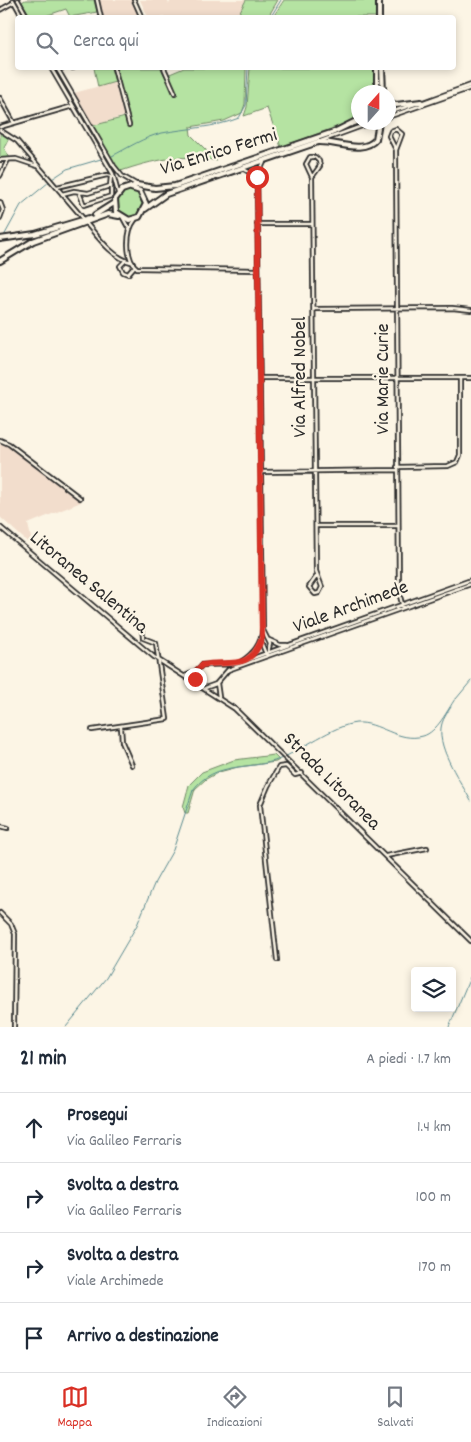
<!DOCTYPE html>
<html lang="it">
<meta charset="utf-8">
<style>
:root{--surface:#fff;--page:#f2f2f3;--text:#1f2937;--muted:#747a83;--line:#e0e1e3;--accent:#d93025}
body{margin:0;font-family:Dekko,sans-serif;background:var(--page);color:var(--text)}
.controls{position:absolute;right:15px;bottom:15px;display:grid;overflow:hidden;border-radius:5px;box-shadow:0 2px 8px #0003}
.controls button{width:45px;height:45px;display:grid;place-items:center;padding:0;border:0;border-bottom:1px solid var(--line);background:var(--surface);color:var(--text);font:25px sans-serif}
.compass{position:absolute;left:351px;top:85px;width:45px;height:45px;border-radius:50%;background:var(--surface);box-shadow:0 2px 8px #0003;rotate:21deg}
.stop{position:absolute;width:15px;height:15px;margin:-11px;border:4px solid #d93025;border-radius:50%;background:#fff}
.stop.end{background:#d93025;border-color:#fff;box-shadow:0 1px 5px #0008}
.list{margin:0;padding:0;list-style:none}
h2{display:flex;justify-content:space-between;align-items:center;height:65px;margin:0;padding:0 20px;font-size:21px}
h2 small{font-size:16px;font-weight:400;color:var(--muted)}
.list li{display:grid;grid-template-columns:32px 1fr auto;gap:15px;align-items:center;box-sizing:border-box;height:70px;padding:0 20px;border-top:1px solid var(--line)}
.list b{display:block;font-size:19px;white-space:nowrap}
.list p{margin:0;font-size:16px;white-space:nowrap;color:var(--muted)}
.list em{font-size:16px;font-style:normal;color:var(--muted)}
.icon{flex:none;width:28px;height:28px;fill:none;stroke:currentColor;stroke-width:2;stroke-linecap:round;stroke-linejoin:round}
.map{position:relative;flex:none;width:471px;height:1027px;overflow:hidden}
.search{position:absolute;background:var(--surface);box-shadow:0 2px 8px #0003;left:15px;right:15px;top:15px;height:55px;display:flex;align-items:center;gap:12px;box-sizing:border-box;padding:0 18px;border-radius:5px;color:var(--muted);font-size:19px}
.sheet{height:345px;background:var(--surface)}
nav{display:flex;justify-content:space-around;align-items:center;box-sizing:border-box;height:70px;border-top:1px solid var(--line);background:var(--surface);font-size:14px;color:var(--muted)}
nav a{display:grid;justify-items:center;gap:2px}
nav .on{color:var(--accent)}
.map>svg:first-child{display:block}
.built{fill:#f2ddcc}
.green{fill:#b5e3a2;stroke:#708766}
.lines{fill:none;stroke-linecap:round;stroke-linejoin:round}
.stream{stroke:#59898f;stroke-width:1}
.minor-casing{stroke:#2b2b2b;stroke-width:6}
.major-casing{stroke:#2b2b2b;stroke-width:8}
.minor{stroke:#fcf5e5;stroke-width:2.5}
.major{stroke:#fcf5e5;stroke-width:4}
.route{stroke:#d93025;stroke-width:6}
.labels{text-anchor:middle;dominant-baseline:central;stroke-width:4.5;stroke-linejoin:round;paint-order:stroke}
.street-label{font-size:20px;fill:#2b2b2b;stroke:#fcf5e5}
</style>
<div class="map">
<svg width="471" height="1027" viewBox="0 0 471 1027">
<rect width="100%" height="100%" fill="#fcf5e5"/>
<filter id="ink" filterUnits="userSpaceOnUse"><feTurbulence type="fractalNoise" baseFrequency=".02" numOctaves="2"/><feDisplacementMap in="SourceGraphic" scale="10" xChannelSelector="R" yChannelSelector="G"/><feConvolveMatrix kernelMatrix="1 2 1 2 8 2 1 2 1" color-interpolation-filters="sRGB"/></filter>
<g filter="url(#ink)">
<path class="built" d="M98,0H131L139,17H103Z
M140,0H167L169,4L171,0H246L237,18L148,17Z
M115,82L124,116L92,126L74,93Z
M0,442L8,446L81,502L28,524L33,547L0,517Z"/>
<path class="green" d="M25,0H94L97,12L70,17L66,9L42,17H31L22,2Z
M246,0H278L268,17H237Z
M284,0H376V17H273Z
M94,68H111L115,82L98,87Z
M116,68H161L165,76L184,68H246L245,104L242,113L224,121L190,127L191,135L217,161C183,153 153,160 121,171L118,169L92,126L129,116Z
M250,68H376V92H358V119L281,147L267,108L244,116L247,107Z
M0,132L9,138L4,148L10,158H0Z
M116 203a14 14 0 1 1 28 0a14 14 0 1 1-28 0Z
M274,755L279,760L276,762L238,767L219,772L206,779L195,789L188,813H185L183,807L189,785L202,772L234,760Z"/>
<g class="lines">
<path class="stream" d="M270,18L281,0
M112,156C128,148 144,137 162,133C188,128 214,128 239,118L246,105L248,68
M52,179L67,169L101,159
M4,236L21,205L49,182
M0,243L1,241
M456,699L471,681
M451,707C447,713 442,720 441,728C438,750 461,782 471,801
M66,1027L106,978L137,925L155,882L173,850L193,790C215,760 250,771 280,759C303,749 332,726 356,723C379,721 398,743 423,736C437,732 447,711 455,699
M449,1027L471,975"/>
<g class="minor-casing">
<path id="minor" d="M13,0L23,18
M18,0L28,18
M97,0L101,18
M134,0L142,18
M0,10L14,2
M51,68L113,174L118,193
M57,68L114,166L122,176L136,184
M57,68H73
M114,68L129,125
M164,68L175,93
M0,98L14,123
M421,103L471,85
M388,113L415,104
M388,117L471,88
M351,125L359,122
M0,127L73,106
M0,130L17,141L82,217
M321,141L373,122
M396,150L389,136L391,131L396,129L402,134L396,150L399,592L403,608
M0,160L16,159L37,166
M242,168L257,177
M0,176L8,160
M312,177L306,164L310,157H315L319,161L320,166L312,177L316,571L322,587L319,593L315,594L309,587L316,577
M57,187L107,175L111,176L110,186L88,193L74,191L62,194
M79,192L84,205L111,196V185
M0,202L3,210L0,218
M123,218L129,229
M135,220C126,231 125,259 137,268L258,270
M86,223C98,237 113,258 131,262
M257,224H312
M125,261L120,266L123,272L128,274L134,267
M315,309L452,308L471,310
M260,378H471
M0,440L9,444L80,498
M397,467L448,466L457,462L460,455V378
M261,472L397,470
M317,526H398
M0,527L154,657L235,709L471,941
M263,630L270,644L267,656
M269,640L280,645H287
M261,642L266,654
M241,662C254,653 261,645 263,628L257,177L265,160
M185,676L195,672
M196,682L195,672L202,665L236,664L471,580
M217,683L219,697
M205,688L216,684L228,670L471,584
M121,727L122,742L132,765
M92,730L167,719L156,643L143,638L142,627
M0,826L8,828
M386,856L427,848
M0,913L11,924L15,934L14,1027
M277,960L260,805L268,786L279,767L286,766L295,775L302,773"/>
</g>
<g class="major-casing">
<path id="major" d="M379,0V18
M382,68L383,92
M377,92V68
M388,102L396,105L421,102
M137,185L155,188L175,186L334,132L358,120
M131,188L140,191L146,204L139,217L129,220L116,212L115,199L122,190L137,185
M145,209L166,194L318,142C336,141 363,155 376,139L379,122
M95,215L114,203
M0,239L35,234L89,218
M0,261L33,241L108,214L119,216"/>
</g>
<use href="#minor" class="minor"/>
<use href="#major" class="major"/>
</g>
</g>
<g class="lines" filter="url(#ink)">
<path class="route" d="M195,679V672L202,665C227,659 250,673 262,638L257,177"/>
</g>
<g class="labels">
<g class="street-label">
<text transform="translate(219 153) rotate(-17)">Via Enrico Fermi</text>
<text transform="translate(301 377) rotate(-90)">Via Alfred Nobel</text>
<text transform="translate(384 379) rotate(-90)">Via Marie Curie</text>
<text transform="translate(88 583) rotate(40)">Litoranea Salentina</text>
<text transform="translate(351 608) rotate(-20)">Viale Archimede</text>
<text transform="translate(331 782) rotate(45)">Strada Litoranea</text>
</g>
</g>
</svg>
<div class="controls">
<button><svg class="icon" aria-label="layers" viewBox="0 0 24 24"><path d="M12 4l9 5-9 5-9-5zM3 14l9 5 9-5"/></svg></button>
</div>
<svg class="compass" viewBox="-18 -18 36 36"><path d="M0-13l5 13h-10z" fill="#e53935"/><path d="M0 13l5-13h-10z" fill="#747a83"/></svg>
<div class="stop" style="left:257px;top:177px"></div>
<div class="stop end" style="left:195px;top:679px"></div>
<div class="search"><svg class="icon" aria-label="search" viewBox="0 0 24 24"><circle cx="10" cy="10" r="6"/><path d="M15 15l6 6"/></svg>Cerca qui</div>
</div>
<section class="sheet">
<h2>21 min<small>A piedi · 1.7 km</small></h2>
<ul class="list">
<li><svg class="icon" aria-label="ahead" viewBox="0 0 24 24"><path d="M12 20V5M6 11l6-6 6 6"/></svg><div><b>Prosegui</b><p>Via Galileo Ferraris</p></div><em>1.4 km</em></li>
<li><svg class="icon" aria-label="right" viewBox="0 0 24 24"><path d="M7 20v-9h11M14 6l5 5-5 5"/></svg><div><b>Svolta a destra</b><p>Via Galileo Ferraris</p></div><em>100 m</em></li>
<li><svg class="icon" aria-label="right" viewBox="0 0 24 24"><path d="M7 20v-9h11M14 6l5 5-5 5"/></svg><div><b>Svolta a destra</b><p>Viale Archimede</p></div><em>170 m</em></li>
<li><svg class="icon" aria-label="arrive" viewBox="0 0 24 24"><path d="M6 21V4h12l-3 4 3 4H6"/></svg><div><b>Arrivo a destinazione</b></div></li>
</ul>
</section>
<nav>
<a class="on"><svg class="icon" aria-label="map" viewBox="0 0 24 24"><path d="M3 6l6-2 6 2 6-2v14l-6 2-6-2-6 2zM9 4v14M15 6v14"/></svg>Mappa</a>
<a><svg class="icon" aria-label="directions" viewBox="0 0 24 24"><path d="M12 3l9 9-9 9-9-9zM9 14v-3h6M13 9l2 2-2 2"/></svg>Indicazioni</a>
<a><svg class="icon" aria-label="saved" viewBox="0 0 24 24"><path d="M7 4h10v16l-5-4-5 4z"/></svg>Salvati</a>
</nav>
